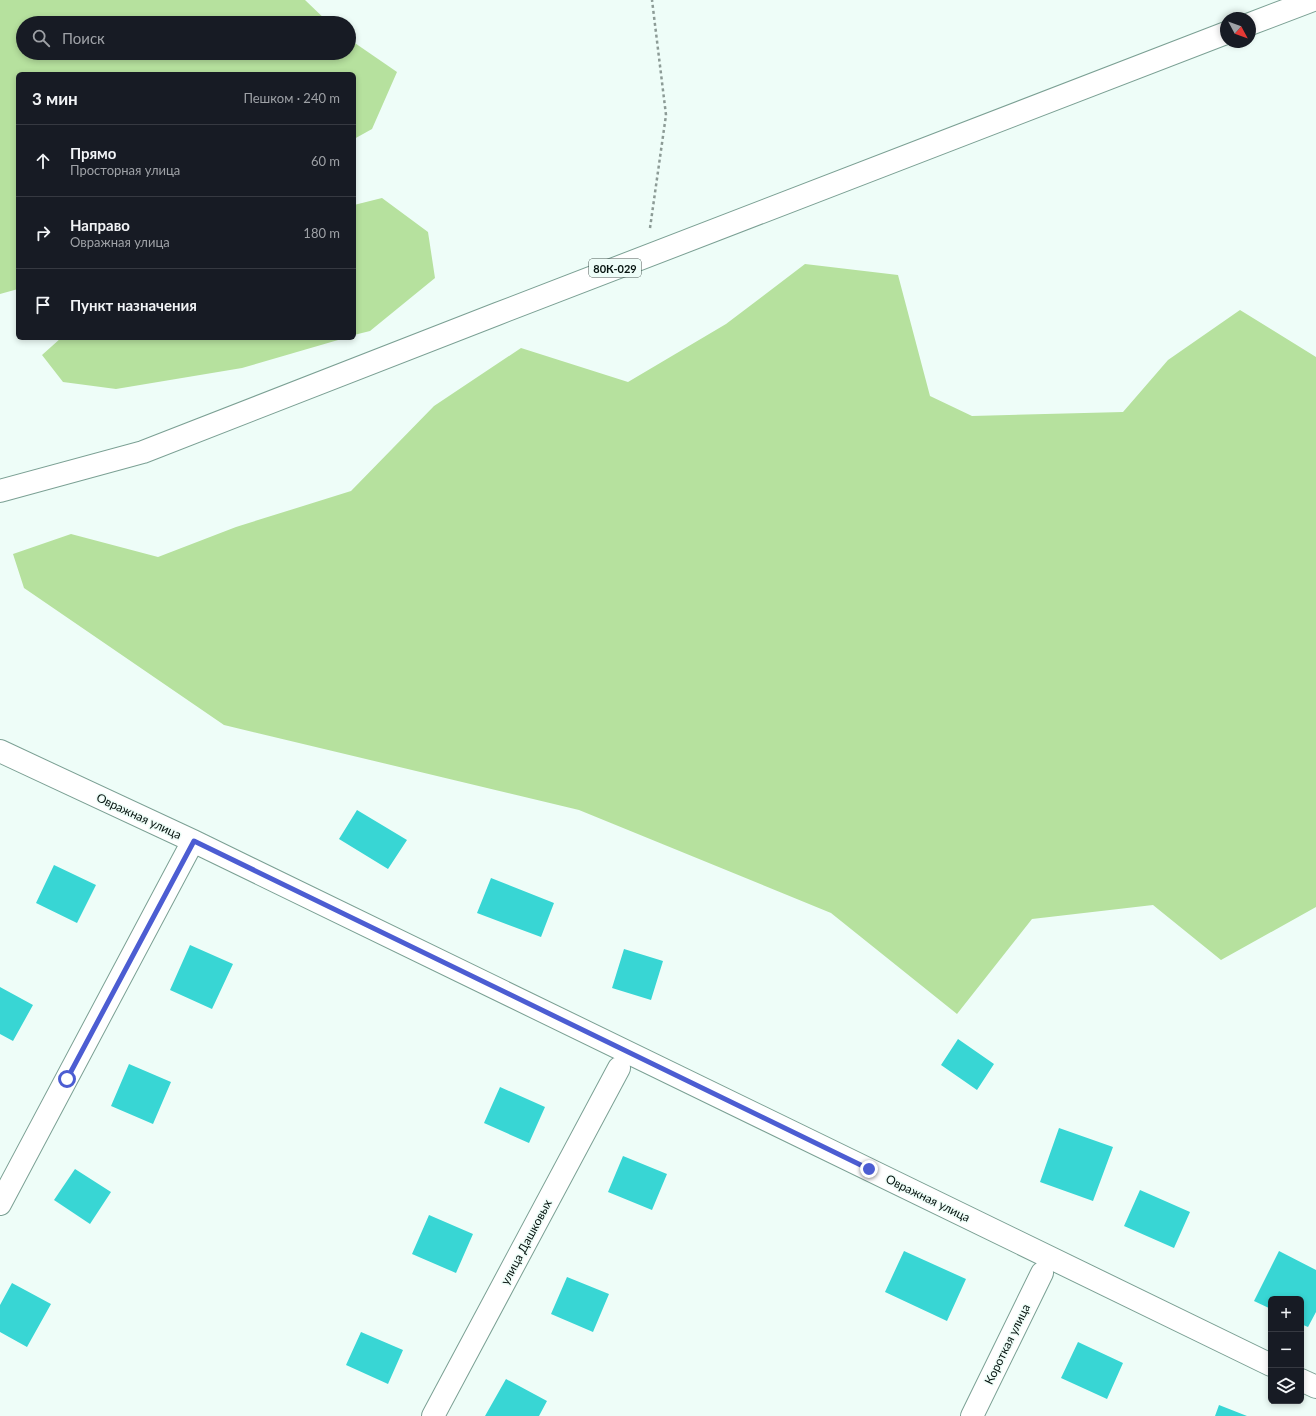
<!DOCTYPE html>
<html lang="ru">
<meta charset="utf-8">
<style>
:root{--surface:#171b24;--page:#242831;--text:#f1f3f6;--muted:#9ea1a6;--line:#363941}
body{margin:0;font-family:Lato,sans-serif;background:var(--page);color:var(--text)}
.controls{position:absolute;right:12px;bottom:12px;display:grid;overflow:hidden;border-radius:6px;box-shadow:0 2px 6px #0003}
.controls button{width:36px;height:36px;display:grid;place-items:center;padding:0;border:0;border-bottom:1px solid var(--line);background:var(--surface);color:var(--text);font:20px sans-serif}
.compass{position:absolute;left:1220px;top:12px;width:36px;height:36px;border-radius:50%;background:var(--surface);box-shadow:0 2px 6px #0003;rotate:131deg}
.stop{position:absolute;width:12px;height:12px;margin:-9px;border:3px solid #4c5dd2;border-radius:50%;background:#fff}
.stop.end{background:#4c5dd2;border-color:#fff;box-shadow:0 1px 4px #0008}
.list{margin:0;padding:0;list-style:none}
h2{display:flex;justify-content:space-between;align-items:center;height:52px;margin:0;padding:0 16px;font-size:17px}
h2 small{font-size:13px;font-weight:400;color:var(--muted)}
.list li{display:grid;grid-template-columns:26px 1fr auto;gap:12px;align-items:center;box-sizing:border-box;height:72px;padding:0 16px;border-top:1px solid var(--line)}
.list b{display:block;font-size:15px;white-space:nowrap}
.list p{margin:0;font-size:13px;white-space:nowrap;color:var(--muted)}
.list em{font-size:13px;font-style:normal;color:var(--muted)}
.icon{flex:none;width:22px;height:22px;fill:none;stroke:currentColor;stroke-width:2;stroke-linecap:round;stroke-linejoin:round}
.map{position:relative;flex:none;width:1316px;height:1416px;overflow:hidden}
.search{position:absolute;background:var(--surface);box-shadow:0 2px 6px #0003;left:16px;top:16px;width:340px;height:44px;display:flex;align-items:center;gap:10px;box-sizing:border-box;padding:0 14px;border-radius:22px;color:var(--muted);font-size:15px}
.panel{position:absolute;background:var(--surface);box-shadow:0 2px 6px #0003;left:16px;top:72px;width:340px;height:268px;border-radius:6px}
.map>svg:first-child{display:block}
.green{fill:#b6e19e}
.building{fill:#38d6d4}
.lines{fill:none;stroke-linecap:round;stroke-linejoin:round}
.minor-casing{stroke:#7ba094;stroke-width:24}
.major-casing{stroke:#7ba094;stroke-width:24}
.path{stroke:#8c9b96;stroke-width:2.5;stroke-dasharray:3 3;stroke-linecap:butt}
.minor{stroke:#fff;stroke-width:22}
.major{stroke:#fff;stroke-width:22}
.route{stroke:#4c5dd2;stroke-width:5}
.labels{text-anchor:middle;dominant-baseline:central;stroke-width:3;stroke-linejoin:round;paint-order:stroke}
.shield{fill:#eefdf8;stroke:#4b5854;stroke-width:1}
.shield-label{font-size:11px;font-weight:bold;fill:#05120e}
.street-label{font-size:12px;fill:#05120e;stroke:#eefdf8}
</style>
<div class="map">
<svg width="1316" height="1416" viewBox="0 0 1316 1416">
<rect width="100%" height="100%" fill="#eefdf8"/>
<path class="green" d="M0,0H305L329,23H23V53H349V39L397,72L372,129L354,139V74H18V289L0,294Z
M382,198L428,232L435,278L370,331L354,335V205Z
M805,264L898,275L930,396L972,416L1123,412L1168,360L1240,310L1316,357V907L1221,960L1153,905L1032,919L957,1014L831,913L579,810L224,725L24,588L13,554L71,534L158,557L236,527L351,491L434,406L521,348L628,382L726,324Z
M61,338H345L242,368L116,389L63,382L42,355Z"/>
<path class="building" d="M357,810L407,840L388,869L339,839Z
M54,865L96,885L77,923L36,903Z
M491,878L554,903L541,937L477,913Z
M190,945L233,964L212,1009L170,990Z
M624,949L663,961L651,1000L612,988Z
M0,987L33,1005L13,1041L0,1034Z
M958,1039L994,1064L977,1090L941,1065Z
M129,1064L171,1082L153,1124L111,1106Z
M500,1087L545,1107L529,1143L484,1123Z
M1059,1128L1113,1147L1093,1201L1040,1182Z
M623,1156L667,1174L652,1210L608,1192Z
M75,1169L111,1192L90,1224L54,1200Z
M1140,1190L1190,1212L1174,1248L1124,1226Z
M429,1215L473,1234L456,1273L412,1254Z
M904,1251L966,1279L947,1321L885,1292Z
M1279,1251L1316,1270V1312L1308,1327L1301,1324V1299H1271V1309L1254,1301Z
M567,1277L609,1294L593,1332L551,1314Z
M12,1283L51,1304L27,1347L0,1332V1305Z
M361,1332L403,1350L388,1384L346,1365Z
M1078,1342L1123,1363L1107,1399L1061,1378Z
M506,1379L547,1401L539,1416H485Z
M1219,1405L1247,1416H1215Z"/>
<g class="lines">
<g class="minor-casing">
<path id="minor" d="M0,751L193,841L1271,1365
M0,1204L193,841
M1301,1380L1316,1387
M433,1416L619,1068
M972,1416L1042,1273"/>
</g>
<g class="major-casing">
<path id="major" d="M1250,24L1313,0
M0,491L143,452L497,314L1226,33"/>
</g>
<path class="path" d="M650,228L666,115L652,0"/>
<use href="#minor" class="minor"/>
<use href="#major" class="major"/>
</g>
<g class="lines">
<path class="route" d="M67,1079L194,841L869,1169"/>
</g>
<g class="labels">
<rect class="shield" x="589" y="259" width="52" height="18" rx="3"/>
<g class="shield-label">
<text x="615" y="268">80К-029</text>
</g>
<g class="street-label">
<text transform="translate(139 816) rotate(25)">Овражная улица</text>
<text transform="translate(928 1198) rotate(26)">Овражная улица</text>
<text transform="translate(526 1242) rotate(-62)">улица Дашковых</text>
<text transform="translate(1007 1344) rotate(-64)">Короткая улица</text>
</g>
</g>
</svg>
<div class="controls">
<button>+</button>
<button>−</button>
<button><svg class="icon" aria-label="layers" viewBox="0 0 24 24"><path d="M12 4l9 5-9 5-9-5zM3 14l9 5 9-5"/></svg></button>
</div>
<svg class="compass" viewBox="-18 -18 36 36"><path d="M0-13l5 13h-10z" fill="#e53935"/><path d="M0 13l5-13h-10z" fill="#9ea1a6"/></svg>
<div class="stop" style="left:67px;top:1079px"></div>
<div class="stop end" style="left:869px;top:1169px"></div>
<div class="search"><svg class="icon" aria-label="search" viewBox="0 0 24 24"><circle cx="10" cy="10" r="6"/><path d="M15 15l6 6"/></svg>Поиск</div>
<section class="panel">
<h2>3 мин<small>Пешком · 240 m</small></h2>
<ul class="list">
<li><svg class="icon" aria-label="ahead" viewBox="0 0 24 24"><path d="M12 20V5M6 11l6-6 6 6"/></svg><div><b>Прямо</b><p>Просторная улица</p></div><em>60 m</em></li>
<li><svg class="icon" aria-label="right" viewBox="0 0 24 24"><path d="M7 20v-9h11M14 6l5 5-5 5"/></svg><div><b>Направо</b><p>Овражная улица</p></div><em>180 m</em></li>
<li><svg class="icon" aria-label="arrive" viewBox="0 0 24 24"><path d="M6 21V4h12l-3 4 3 4H6"/></svg><div><b>Пункт назначения</b></div></li>
</ul>
</section>
</div>
